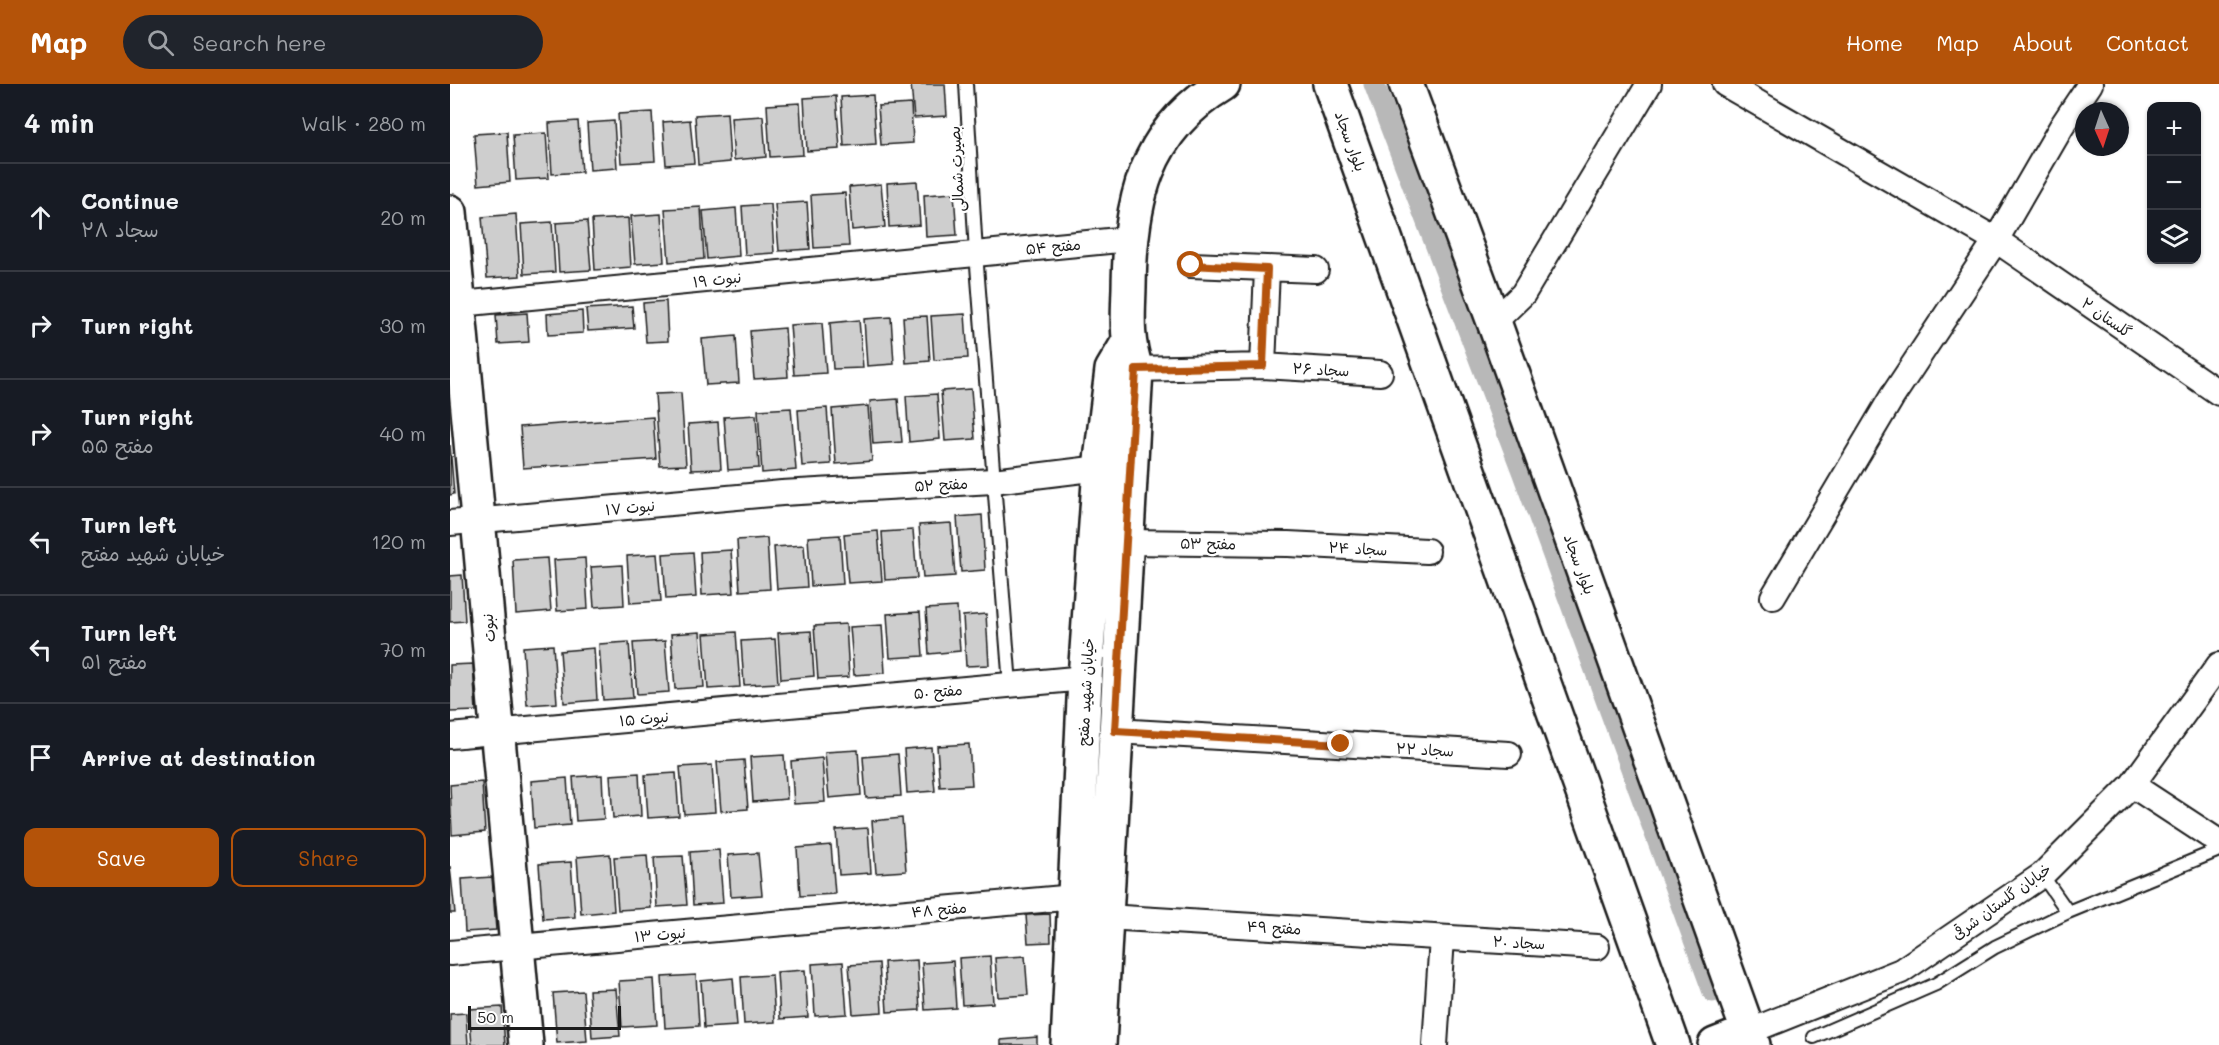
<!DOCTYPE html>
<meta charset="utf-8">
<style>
:root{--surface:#171b24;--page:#20242c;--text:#f1f3f6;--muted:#9ea1a6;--line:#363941;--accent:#b45309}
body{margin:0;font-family:Mali,"Playpen Sans Arabic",sans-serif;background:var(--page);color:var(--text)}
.controls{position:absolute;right:18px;top:18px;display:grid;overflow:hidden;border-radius:12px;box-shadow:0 2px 4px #0004}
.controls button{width:54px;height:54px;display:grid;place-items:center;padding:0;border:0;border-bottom:2px solid var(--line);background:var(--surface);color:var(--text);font:30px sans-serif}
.compass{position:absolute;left:1625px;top:18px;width:54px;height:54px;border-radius:50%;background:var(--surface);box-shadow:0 2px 4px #0004;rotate:177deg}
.scale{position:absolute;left:18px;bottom:15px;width:153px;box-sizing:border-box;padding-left:6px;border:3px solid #1c1c1c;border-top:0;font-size:16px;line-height:21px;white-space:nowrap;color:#1c1c1c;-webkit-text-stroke:4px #fff;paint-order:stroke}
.stop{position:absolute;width:18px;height:18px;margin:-14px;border:4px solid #b45309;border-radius:50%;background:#fff}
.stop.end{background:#b45309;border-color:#fff;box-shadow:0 2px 6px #0008}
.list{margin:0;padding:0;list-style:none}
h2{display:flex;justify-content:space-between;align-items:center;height:78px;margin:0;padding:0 24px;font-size:26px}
h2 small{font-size:20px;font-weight:400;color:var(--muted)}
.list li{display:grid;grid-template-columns:39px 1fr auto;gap:18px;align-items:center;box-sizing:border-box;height:108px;padding:0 24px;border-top:2px solid var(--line)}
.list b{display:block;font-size:22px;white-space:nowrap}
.list p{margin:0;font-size:20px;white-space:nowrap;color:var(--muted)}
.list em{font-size:20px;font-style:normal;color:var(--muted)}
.actions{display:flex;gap:12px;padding:18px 24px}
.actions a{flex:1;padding:14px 0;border:2px solid var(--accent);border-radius:12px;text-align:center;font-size:21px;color:var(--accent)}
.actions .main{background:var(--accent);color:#fff}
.icon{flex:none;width:33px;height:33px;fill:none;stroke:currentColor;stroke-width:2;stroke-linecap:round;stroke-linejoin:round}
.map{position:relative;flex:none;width:1769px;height:961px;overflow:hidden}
header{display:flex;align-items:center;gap:36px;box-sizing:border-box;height:84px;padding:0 30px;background:var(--accent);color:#fff}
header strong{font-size:28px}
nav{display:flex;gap:33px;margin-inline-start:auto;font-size:21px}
.search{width:420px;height:54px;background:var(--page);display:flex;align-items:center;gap:15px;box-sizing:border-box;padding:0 21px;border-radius:33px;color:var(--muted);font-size:22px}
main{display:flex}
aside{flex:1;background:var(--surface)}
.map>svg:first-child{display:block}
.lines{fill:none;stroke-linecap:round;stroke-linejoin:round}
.canal{stroke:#b8b8b8;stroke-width:21}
.building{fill:#cecece;stroke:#1c1c1c;stroke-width:1.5}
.lane-casing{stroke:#1c1c1c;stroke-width:16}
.street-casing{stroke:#1c1c1c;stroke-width:28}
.secondary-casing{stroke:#1c1c1c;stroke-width:38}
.lane{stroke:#fff;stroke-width:12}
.street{stroke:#fff;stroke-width:24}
.secondary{stroke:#fff;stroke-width:33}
.route{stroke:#b45309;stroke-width:8}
.labels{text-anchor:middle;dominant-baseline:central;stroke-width:4.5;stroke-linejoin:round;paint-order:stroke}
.street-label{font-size:15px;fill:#1c1c1c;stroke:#fff}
</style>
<header>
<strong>Map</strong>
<div class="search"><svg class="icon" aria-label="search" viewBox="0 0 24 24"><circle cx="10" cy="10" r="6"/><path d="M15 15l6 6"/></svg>Search here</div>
<nav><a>Home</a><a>Map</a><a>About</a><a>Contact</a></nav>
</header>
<main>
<aside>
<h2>4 min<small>Walk · 280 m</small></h2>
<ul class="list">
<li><svg class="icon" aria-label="ahead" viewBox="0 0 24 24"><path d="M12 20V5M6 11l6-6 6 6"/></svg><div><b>Continue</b><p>سجاد ۲۸</p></div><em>20 m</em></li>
<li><svg class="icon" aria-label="right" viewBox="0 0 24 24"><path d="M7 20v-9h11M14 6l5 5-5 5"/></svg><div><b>Turn right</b></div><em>30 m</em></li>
<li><svg class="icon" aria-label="right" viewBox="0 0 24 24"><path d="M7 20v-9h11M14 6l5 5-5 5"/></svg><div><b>Turn right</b><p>مفتح ۵۵</p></div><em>40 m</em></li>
<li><svg class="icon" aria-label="left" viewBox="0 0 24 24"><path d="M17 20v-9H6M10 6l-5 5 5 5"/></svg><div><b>Turn left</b><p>خیابان شهید مفتح</p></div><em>120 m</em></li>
<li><svg class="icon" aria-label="left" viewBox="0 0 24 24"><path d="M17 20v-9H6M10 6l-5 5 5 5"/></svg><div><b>Turn left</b><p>مفتح ۵۱</p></div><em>70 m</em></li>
<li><svg class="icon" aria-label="arrive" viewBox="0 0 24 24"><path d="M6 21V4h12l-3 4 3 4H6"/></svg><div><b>Arrive at destination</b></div></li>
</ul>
<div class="actions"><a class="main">Save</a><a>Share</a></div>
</aside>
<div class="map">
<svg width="1769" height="961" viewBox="0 0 1769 961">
<rect width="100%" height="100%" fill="#fff"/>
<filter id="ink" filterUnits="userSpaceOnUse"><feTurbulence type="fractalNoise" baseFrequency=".0167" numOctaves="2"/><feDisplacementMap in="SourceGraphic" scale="12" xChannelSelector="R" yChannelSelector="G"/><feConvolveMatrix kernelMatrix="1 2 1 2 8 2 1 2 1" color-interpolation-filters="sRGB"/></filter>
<g filter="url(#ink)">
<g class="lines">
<path class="canal" d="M924,0L1072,387L1263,908"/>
</g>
<path class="building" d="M461,0H495L497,32L464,34Z
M423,11L426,60L394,62L391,13Z
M386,12L390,65L357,67L354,14Z
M350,19L353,71L320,73L317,21Z
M461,20L463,59L431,61L428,22Z
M202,28L205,77L171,79L168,30Z
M277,29L280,78L248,81L245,31Z
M313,32L316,73L284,76L281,34Z
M240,36L244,79L216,81L213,38Z
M128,37L132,88L102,90L99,39Z
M164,37L167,84L140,86L137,39Z
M57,48L60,98L28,101L24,50Z
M96,49L99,94L66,96L63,51Z
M467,97L470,141L439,143L437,99Z
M431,100L435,143L402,146L399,103Z
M395,109L399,162L364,164L361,111Z
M504,109L507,151L476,153L474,111Z
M357,118L360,165L329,167L325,120Z
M321,120L324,169L295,171L292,122Z
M251,123L254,175L219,178L215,125Z
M286,124L289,172L257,175L253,127Z
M66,130L70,192L37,194L32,133Z
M211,130L214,178L185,180L181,132Z
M178,134L181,183L145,186L142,136Z
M137,137L141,186L109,188L106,139Z
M102,138L105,188L74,190L71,140Z
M216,217L218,257L196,258L193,219Z
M182,222L184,244L138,247L136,225Z
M132,227L133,249L98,251L97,230Z
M77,229L79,258L48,260L46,231Z
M515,230L518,274L484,276L481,232Z
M477,232L480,277L456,279L453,233Z
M441,233L444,280L417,282L414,235Z
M409,236L413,284L383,285L380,239Z
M372,239L376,289L344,291L340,241Z
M335,244L338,293L304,295L300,247Z
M286,252L289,299L256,301L252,255Z
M521,305L525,355L495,357L491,307Z
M231,309L236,381L210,382L205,310Z
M487,310L490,355L459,358L456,312Z
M448,315L452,358L423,360L420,317Z
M418,322L422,377L386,380L382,325Z
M341,324L346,386L312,389L308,326Z
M377,324L381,380L352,382L348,326Z
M306,331L309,384L278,386L274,333Z
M203,333L206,375L73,384L70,343Z
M268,338L271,385L241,386L238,340Z
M0,361L4,410L0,411Z
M532,431L535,486L511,488L507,433Z
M501,439L505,492L473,494L469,441Z
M463,446L467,494L435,496L432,448Z
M428,447L432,497L398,499L394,450Z
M390,451L393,500L361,502L358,453Z
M317,454L320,505L290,507L287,456Z
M354,461L357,503L327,505L324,463Z
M281,466L284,509L252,511L250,468Z
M243,468L246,513L216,515L213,470Z
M207,470L211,517L180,519L177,472Z
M97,474L101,527L66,530L63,476Z
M135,474L138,525L107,527L104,476Z
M172,481L174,521L144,523L141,483Z
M12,491L15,537L0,538V492Z
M507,523L510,567L479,570L476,525Z
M470,528L473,572L440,574L437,530Z
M536,530L539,581L516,582L513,532Z
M396,540L399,593L368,595L364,542Z
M432,541L435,589L404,591L400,543Z
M361,547L364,592L331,595L328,549Z
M250,548L254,603L225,605L221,550Z
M286,548L290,603L258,605L254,550Z
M325,555L328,599L294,601L291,557Z
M215,557L219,608L187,610L183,559Z
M179,558L183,614L153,616L149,560Z
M103,561L107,619L77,621L73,563Z
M144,564L147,616L114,619L110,567Z
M23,580L26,627L0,628V581Z
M519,660L522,701L490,703L487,662Z
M481,663L485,707L457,709L454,665Z
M408,666L411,711L379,714L375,668Z
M448,670L451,712L416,714L413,673Z
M334,671L337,715L303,718L300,673Z
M372,674L375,718L344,720L341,677Z
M294,676L298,725L271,727L267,678Z
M262,681L265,728L234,730L230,683Z
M189,689L191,732L163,734L160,691Z
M226,689L229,732L198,734L195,691Z
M152,691L154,735L126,737L123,693Z
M117,694L120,741L84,744L81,697Z
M32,698L35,748L2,751L0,701Z
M452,734L456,787L426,789L422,737Z
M418,744L421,789L389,791L386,746Z
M381,761L385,810L350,812L347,764Z
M269,766L273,819L243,821L240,768Z
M308,769L312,811L281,813L278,771Z
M160,770L164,827L131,830L127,773Z
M197,771L201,824L168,826L164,773Z
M233,772L237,821L207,823L204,773Z
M121,778L125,833L93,835L89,780Z
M0,782L5,829H0Z
M42,793L46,846L15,848L12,795Z
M600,830L601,858L578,859L576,831Z
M540,872L543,919L512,921L509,874Z
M575,872L578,911L548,913L545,874Z
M467,876L470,926L437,928L434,878Z
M503,877L506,924L475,926L472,879Z
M393,878L397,930L365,932L362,880Z
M429,879L432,928L403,930L399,881Z
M355,886L358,933L330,935L327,888Z
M246,891L249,942L215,944L212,893Z
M322,891L325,938L294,940L291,893Z
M283,894L287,942L254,944L251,897Z
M204,895L207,941L172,943L169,897Z
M166,905L170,952L142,954L139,906Z
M133,907L137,957L107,959L103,909Z
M52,923L55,961H22L19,925Z
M16,929L18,961H0V930Z
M587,953V961H551V956Z"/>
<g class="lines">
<g class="lane-casing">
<path id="lane" d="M516,0L526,169L560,601
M1592,791L1618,828
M1364,953L1486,900L1545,863L1618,828L1769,766"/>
</g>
<g class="street-casing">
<path id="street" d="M1275,0L1546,156L1769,309
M741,181L866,186
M0,221L679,155
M1044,238L1073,210L1199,0
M813,282L817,185
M686,285L813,282L930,289
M0,439L332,409L543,397L650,384
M677,458L838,460L977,467
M1323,513L1442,313L1546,156L1612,42L1640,0
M665,647L1059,670
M0,652L635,594
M1682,701L1769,758
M656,833L1147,863
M0,869L625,813
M1298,948L1451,887L1592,791L1682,701L1769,581
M985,961L992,854"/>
</g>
<g class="secondary-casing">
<path id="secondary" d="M880,0L1223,961
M956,0L1044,238L1303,961
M0,128L76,961
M618,961L635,594L650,384L662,286L678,259
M649,961L686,285C676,255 678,235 679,204C680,118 694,47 773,0
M1265,961L1298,948"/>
</g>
<use href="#lane" class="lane"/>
<use href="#street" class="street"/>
<use href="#secondary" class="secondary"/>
</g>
</g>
<g class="lines" filter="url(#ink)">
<path class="route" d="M741,181L817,185L813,282L686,285L665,647L891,660"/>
</g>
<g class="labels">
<g class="street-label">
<text transform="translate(901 57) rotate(70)">بلوار سجاد</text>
<text transform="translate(506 85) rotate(-93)">بصیرت شمالی</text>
<text transform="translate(603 162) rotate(-5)">مفتح ۵۴</text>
<text transform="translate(267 195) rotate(-6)">نبوت ۱۹</text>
<text transform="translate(1657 233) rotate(35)">گلستان ۲</text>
<text transform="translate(871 285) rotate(3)">سجاد ۲۶</text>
<text transform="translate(491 400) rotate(-3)">مفتح ۵۲</text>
<text transform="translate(180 423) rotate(-5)">نبوت ۱۷</text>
<text transform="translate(758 459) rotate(1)">مفتح ۵۳</text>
<text transform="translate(908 464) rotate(3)">سجاد ۲۴</text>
<text transform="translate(1130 480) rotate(70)">بلوار سجاد</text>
<text transform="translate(38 544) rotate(-95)">نبوت</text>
<text transform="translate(488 607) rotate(-5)">مفتح ۵۰</text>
<text transform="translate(635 608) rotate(-87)">خیابان شهید مفتح</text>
<text transform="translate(194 634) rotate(-5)">نبوت ۱۵</text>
<text transform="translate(975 665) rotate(3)">سجاد ۲۲</text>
<text transform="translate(1551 817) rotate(-36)">خیابان گلستان شرقی</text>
<text transform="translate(489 825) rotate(-5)">مفتح ۴۸</text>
<text transform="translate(824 843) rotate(3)">مفتح ۴۹</text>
<text transform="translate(210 850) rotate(-5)">نبوت ۱۳</text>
<text transform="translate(1069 858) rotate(3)">سجاد ۲۰</text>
</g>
</g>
</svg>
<div class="controls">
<button>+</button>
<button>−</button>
<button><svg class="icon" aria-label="layers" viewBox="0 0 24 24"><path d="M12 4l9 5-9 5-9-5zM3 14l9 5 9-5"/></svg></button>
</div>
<svg class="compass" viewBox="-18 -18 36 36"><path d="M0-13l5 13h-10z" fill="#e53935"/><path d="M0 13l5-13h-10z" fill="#9ea1a6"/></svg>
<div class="scale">50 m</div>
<div class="stop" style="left:741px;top:181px"></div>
<div class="stop end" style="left:891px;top:660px"></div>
</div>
</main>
